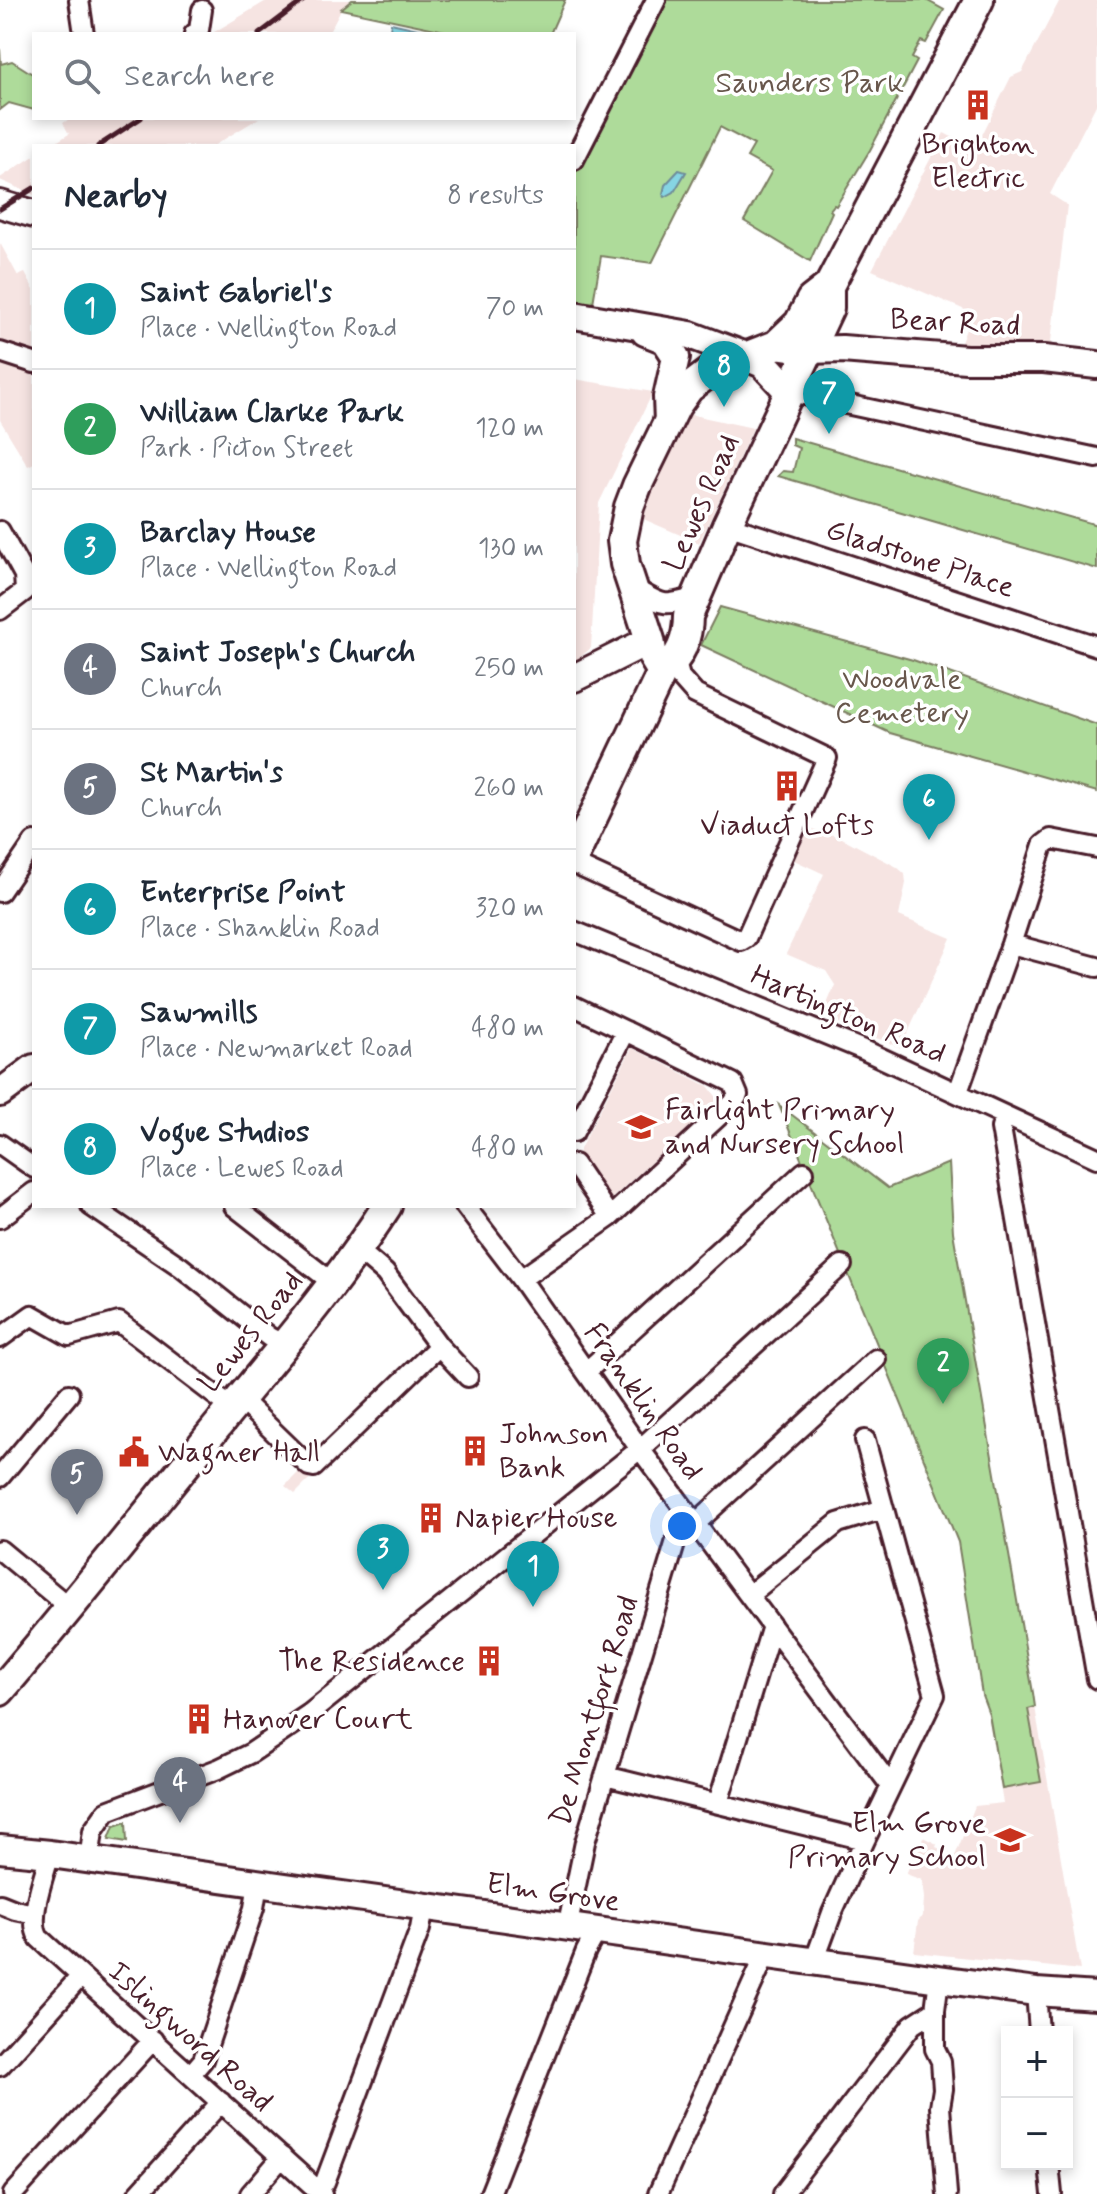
<!DOCTYPE html>
<meta charset="utf-8">
<style>
:root{--surface:#fff;--page:#f2f2f3;--text:#1f2937;--muted:#747a83;--line:#e0e1e3;--accent:#c8321e}
body{margin:0;font-family:Mynerve,sans-serif;background:var(--page);color:var(--text)}
.controls{position:absolute;right:24px;bottom:24px;display:grid;overflow:hidden;border-radius:0px;box-shadow:0 4px 12px #0003}
.controls button{width:72px;height:72px;display:grid;place-items:center;padding:0;border:0;border-bottom:2px solid var(--line);background:var(--surface);color:var(--text);font:40px sans-serif}
.you{position:absolute;left:682px;top:1526px;width:28px;height:28px;margin:-20px;border:6px solid #fff;border-radius:50%;background:#1a73e8;box-shadow:0 0 0 12px #1a73e833}
.badge{display:grid;place-items:center;width:52px;height:52px;border-radius:50%;background:var(--accent);color:#fff;font-size:26px;font-weight:700}
.pin{position:absolute;translate:-50% -66px;filter:drop-shadow(0 2px 4px #0008)}
.pin::after{content:'';position:absolute;top:42px;width:28px;height:24px;background:inherit;clip-path:polygon(0 0,100% 0,50% 100%)}
.list{margin:0;padding:0;list-style:none}
h2{display:flex;justify-content:space-between;align-items:center;height:104px;margin:0;padding:0 32px;font-size:34px}
h2 small{font-size:26px;font-weight:400;color:var(--muted)}
.list li{display:grid;grid-template-columns:52px 1fr auto;gap:24px;align-items:center;box-sizing:border-box;height:120px;padding:0 32px;border-top:2px solid var(--line)}
.list b{display:block;font-size:30px;white-space:nowrap}
.list p{margin:0;font-size:26px;white-space:nowrap;color:var(--muted)}
.list em{font-size:26px;font-style:normal;color:var(--muted)}
.icon{flex:none;width:44px;height:44px;fill:none;stroke:currentColor;stroke-width:2;stroke-linecap:round;stroke-linejoin:round}
.map{position:relative;flex:none;width:1097px;height:2194px;overflow:hidden}
.search{position:absolute;background:var(--surface);box-shadow:0 4px 12px #0003;left:32px;top:32px;width:544px;height:88px;display:flex;align-items:center;gap:20px;box-sizing:border-box;padding:0 28px;border-radius:0px;color:var(--muted);font-size:30px}
.panel{position:absolute;background:var(--surface);box-shadow:0 4px 12px #0003;left:32px;top:144px;width:544px;height:1064px;border-radius:0px}
.map>svg:first-child{display:block}
.built{fill:#f6e4e2}
.green{fill:#aedb9a;stroke:#7c7d62;stroke-width:2}
.water{fill:#86d5e3;stroke:#6e8c99;stroke-width:2}
.lines{fill:none;stroke-linecap:round;stroke-linejoin:round}
.street-casing{stroke:#4a1f2b;stroke-width:24}
.secondary-casing{stroke:#4a1f2b;stroke-width:32}
.primary-casing{stroke:#4a1f2b;stroke-width:34}
.street{stroke:#fff;stroke-width:18}
.secondary{stroke:#fff;stroke-width:26}
.primary{stroke:#fff;stroke-width:28}
.rail{stroke:#4a1f2b;stroke-width:5}
.labels{text-anchor:middle;dominant-baseline:central;stroke-width:7;stroke-linejoin:round;paint-order:stroke}
.park-label{font-size:30px;fill:#68574c;stroke:#fff}
.poi-label{font-size:30px;fill:#4a1f2b;stroke:#fff;text-anchor:start}
.street-label{font-size:30px;fill:#4a1f2b;stroke:#fff}
</style>
<div class="map">
<svg width="1097" height="2194" viewBox="0 0 1097 2194">
<rect width="100%" height="100%" fill="#fff"/>
<filter id="ink" filterUnits="userSpaceOnUse"><feTurbulence type="fractalNoise" baseFrequency=".0125" numOctaves="2"/><feDisplacementMap in="SourceGraphic" scale="16" xChannelSelector="R" yChannelSelector="G"/><feConvolveMatrix kernelMatrix="1 2 1 2 8 2 1 2 1" color-interpolation-filters="sRGB"/></filter>
<g filter="url(#ink)">
<path class="built" d="M268,0H352L341,9L328,34H211Z
M1060,0H1097V103L1050,194L1067,205L1050,350L959,348L972,313L872,270L944,133L975,149L1011,77L1022,72Z
M71,118H259L213,146H50L69,134L63,123Z
M34,156V195L0,180V178Z
M0,243L18,276L25,273L34,290V463L28,466L0,420Z
M574,379L653,392L599,503L591,648L574,662Z
M684,413L753,428L699,543L641,518L638,521L646,495Z
M809,828L840,837L897,867L905,874L906,883L899,916L951,938L901,1048L822,1016L835,985L826,971L786,954L824,874L794,860Z
M632,1048L708,1086L719,1100L611,1199L578,1153Z
M301,1470L310,1479L295,1494L285,1486Z
M1035,1707L1080,1970L914,1952L918,1921L923,1916L924,1898L922,1880L906,1874L923,1837L937,1844L936,1847L955,1856L975,1806L1003,1803L988,1714Z"/>
<path class="green" d="M352,0H565L550,34H459L341,9Z
M663,0H926L944,10L926,43L921,41L912,58L917,61L870,150L836,206L834,205L830,210L832,212L810,261L744,221L772,171L747,157L754,145L720,127L652,263L601,256L593,303L574,300V173Z
M0,49L1,64L12,61L34,75V110L9,103L0,110Z
M792,438L1097,525V569L778,476L783,471L793,472L799,448L792,445Z
M720,607L913,660L1097,725V792L890,733L701,645Z
M779,1105L888,1188L949,1163L953,1232L1033,1693L1035,1707L1028,1709L1041,1782L1002,1789L989,1714L982,1695L958,1542Z
M126,1822L127,1842L109,1839L114,1826Z"/>
<path class="water" d="M391,23L440,34H389Z
M679,170L686,172L674,192L665,197L663,194L665,185Z"/>
<g class="lines">
<g class="street-casing">
<path id="street" d="M79,0L84,34
M194,34L199,30L202,10
M574,160L656,0
M0,352L34,363
M790,392L1097,458
M727,525L1097,646
M0,531L24,575L25,591L0,610
M632,587C665,606 660,607 697,597
M574,864L741,941L746,938L827,758L695,694L680,677L676,662
M0,892L34,842
M574,931L866,1051L1097,1158
M1011,944L1097,967
M958,1092L1011,944L1043,845L1051,839L1097,848
M1005,1116L1001,1128L1097,1679
M574,1132L626,1031
M0,1144L34,1168
M574,1164L610,1217
M91,1206L181,1267L269,1337L285,1345
M234,1206L333,1283
M465,1206L521,1279L640,1449L890,1785
M0,1218L34,1192
M521,1279L610,1217L733,1103L738,1095L733,1083L574,1006
M0,1338L32,1315L69,1336L119,1322L233,1409
M439,1346L468,1377
M587,1371L804,1172
M241,1400L309,1466L314,1467L439,1346L385,1273L358,1250
M0,1477L69,1394
M696,1523L876,1359
M0,1550L70,1608
M749,1595L838,1523L883,1509
M605,1776L865,1840
M718,1803L772,1626
M50,1854C44,1876 27,1919 39,1938L322,2194
M89,1861L93,1831L107,1811L218,1769L251,1753L309,1714L640,1449L842,1265
M0,1904L15,1910L35,1914
M567,1929L585,1842L681,1524L690,1515
M814,1962L832,1913L865,1840L935,1695L865,1440
M939,1979L935,2010V2049L941,2061L943,2089L940,2107L947,2194
M1036,1992L1039,2032
M0,2066L81,1976
M191,2074L203,2060L254,1908L258,1883
M1049,2164L1052,2194
M318,2190L325,2182L420,1929L424,1907
M13,2194L153,2040
M138,2194L221,2102
M250,2194L282,2157
M490,2194L586,1951L596,1933
M658,2194L765,1956
M783,2194L912,2025L935,2010"/>
</g>
<g class="secondary-casing">
<path id="secondary" d="M0,204L34,214
M574,315L690,335L746,356
M645,332L665,340L676,357L667,397L668,422
M776,345L809,350L842,349L966,359H1044L1097,365
M574,678L650,640
M0,1093L34,1068
M0,1849L50,1854L939,1979L1036,1992L1097,1996"/>
</g>
<g class="primary-casing">
<path id="primary" d="M746,356L763,363L790,392
M662,672L653,657L650,640L625,564L622,541L629,507L637,486L676,406L689,388L714,369L776,345L799,323L811,300L829,286L979,0
M574,857L662,672C680,659 688,638 688,616L727,525L829,308V286
M0,1691C66,1614 129,1535 193,1456C259,1374 330,1295 387,1206"/>
</g>
<use href="#street" class="street"/>
<use href="#secondary" class="secondary"/>
<use href="#primary" class="primary"/>
<path class="rail" d="M259,34L304,0
M98,146L141,118
M0,209L34,188"/>
</g>
</g>
<defs>
<g id="building-bare" transform="scale(2.4)"><path d="M-4-6H4V6H1V3H-1V6H-4ZM-2.5-4.3h1.7v1.8h-1.7ZM.8-4.3h1.7v1.8H.8ZM-2.5-1h1.7V.8h-1.7ZM.8-1h1.7V.8H.8Z" fill="#c8321e" stroke="#fff" stroke-width="2.5" paint-order="stroke"/></g>
<g id="school-bare" transform="scale(2.4)"><path d="M0-5L7-2L0 1L-7-2ZM-4 1L0 2.5L4 1V4Q0 6-4 4Z" fill="#c8321e" stroke="#fff" stroke-width="2.5" paint-order="stroke"/></g>
<g id="civic-bare" transform="scale(2.4)"><path d="M-.6-6.5H3V-4.5H.6V-3L4-1V1h2V6H-6V1h2V-1L-.6-3ZM-1.2 2.5V6h2.4V2.5Z" fill="#c8321e" stroke="#fff" stroke-width="2.5" paint-order="stroke"/></g>
</defs>
<g fill-rule="evenodd">
<use href="#building-bare" x="978" y="105"/>
<use href="#building-bare" x="787" y="786"/>
<use href="#school-bare" x="641" y="1127"/>
<use href="#building-bare" x="475" y="1451"/>
<use href="#civic-bare" x="134" y="1452"/>
<use href="#building-bare" x="431" y="1518"/>
<use href="#building-bare" x="489" y="1661"/>
<use href="#building-bare" x="199" y="1719"/>
<use href="#school-bare" x="1010" y="1840"/>
</g>
<g class="labels">
<g class="park-label">
<text x="810" y="83">Saunders Park</text>
<text x="902" y="679">Woodvale<tspan x="902" dy="34">Cemetery</tspan></text>
</g>
<g class="poi-label">
<text x="978" y="144" text-anchor="middle">Brighton<tspan x="978" dy="34">Electric</tspan></text>
<text x="787" y="825" text-anchor="middle">Viaduct Lofts</text>
<text x="665" y="1110">Fairlight Primary<tspan x="665" dy="34">and Nursery School</tspan></text>
<text x="499" y="1434">Johnson<tspan x="499" dy="34">Bank</tspan></text>
<text x="158" y="1452">Wagner Hall</text>
<text x="455" y="1518">Napier House</text>
<text x="465" y="1661" text-anchor="end">The Residence</text>
<text x="223" y="1719">Hanover Court</text>
<text x="986" y="1823" text-anchor="end">Elm Grove<tspan x="986" dy="34">Primary School</tspan></text>
</g>
<g class="street-label">
<text transform="translate(955 323) rotate(3)">Bear Road</text>
<text transform="translate(702 503) rotate(-66)">Lewes Road</text>
<text transform="translate(920 559) rotate(18)">Gladstone Place</text>
<text transform="translate(848 1015) rotate(23)">Hartington Road</text>
<text transform="translate(251 1332) rotate(-51)">Lewes Road</text>
<text transform="translate(643 1402) rotate(55)">Franklin Road</text>
<text transform="translate(595 1711) rotate(-73)">De Montfort Road</text>
<text transform="translate(553 1893) rotate(8)">Elm Grove</text>
<text transform="translate(190 2037) rotate(42)">Islingword Road</text>
</g>
</g>
</svg>
<div class="controls">
<button>+</button>
<button>−</button>
</div>
<div class="you"></div>
<div class="pin badge" style="left:533px;top:1607px;background:#0f9aa8">1</div>
<div class="pin badge" style="left:943px;top:1404px;background:#2e9e5b">2</div>
<div class="pin badge" style="left:383px;top:1590px;background:#0f9aa8">3</div>
<div class="pin badge" style="left:180px;top:1823px;background:#6b7280">4</div>
<div class="pin badge" style="left:77px;top:1515px;background:#6b7280">5</div>
<div class="pin badge" style="left:929px;top:840px;background:#0f9aa8">6</div>
<div class="pin badge" style="left:829px;top:434px;background:#0f9aa8">7</div>
<div class="pin badge" style="left:724px;top:407px;background:#0f9aa8">8</div>
<div class="search"><svg class="icon" aria-label="search" viewBox="0 0 24 24"><circle cx="10" cy="10" r="6"/><path d="M15 15l6 6"/></svg>Search here</div>
<section class="panel">
<h2>Nearby<small>8 results</small></h2>
<ul class="list">
<li><span class="badge" style="background:#0f9aa8">1</span><div><b>Saint Gabriel's</b><p>Place · Wellington Road</p></div><em>70 m</em></li>
<li><span class="badge" style="background:#2e9e5b">2</span><div><b>William Clarke Park</b><p>Park · Picton Street</p></div><em>120 m</em></li>
<li><span class="badge" style="background:#0f9aa8">3</span><div><b>Barclay House</b><p>Place · Wellington Road</p></div><em>130 m</em></li>
<li><span class="badge" style="background:#6b7280">4</span><div><b>Saint Joseph's Church</b><p>Church</p></div><em>250 m</em></li>
<li><span class="badge" style="background:#6b7280">5</span><div><b>St Martin's</b><p>Church</p></div><em>260 m</em></li>
<li><span class="badge" style="background:#0f9aa8">6</span><div><b>Enterprise Point</b><p>Place · Shanklin Road</p></div><em>320 m</em></li>
<li><span class="badge" style="background:#0f9aa8">7</span><div><b>Sawmills</b><p>Place · Newmarket Road</p></div><em>480 m</em></li>
<li><span class="badge" style="background:#0f9aa8">8</span><div><b>Vogue Studios</b><p>Place · Lewes Road</p></div><em>480 m</em></li>
</ul>
</section>
</div>
